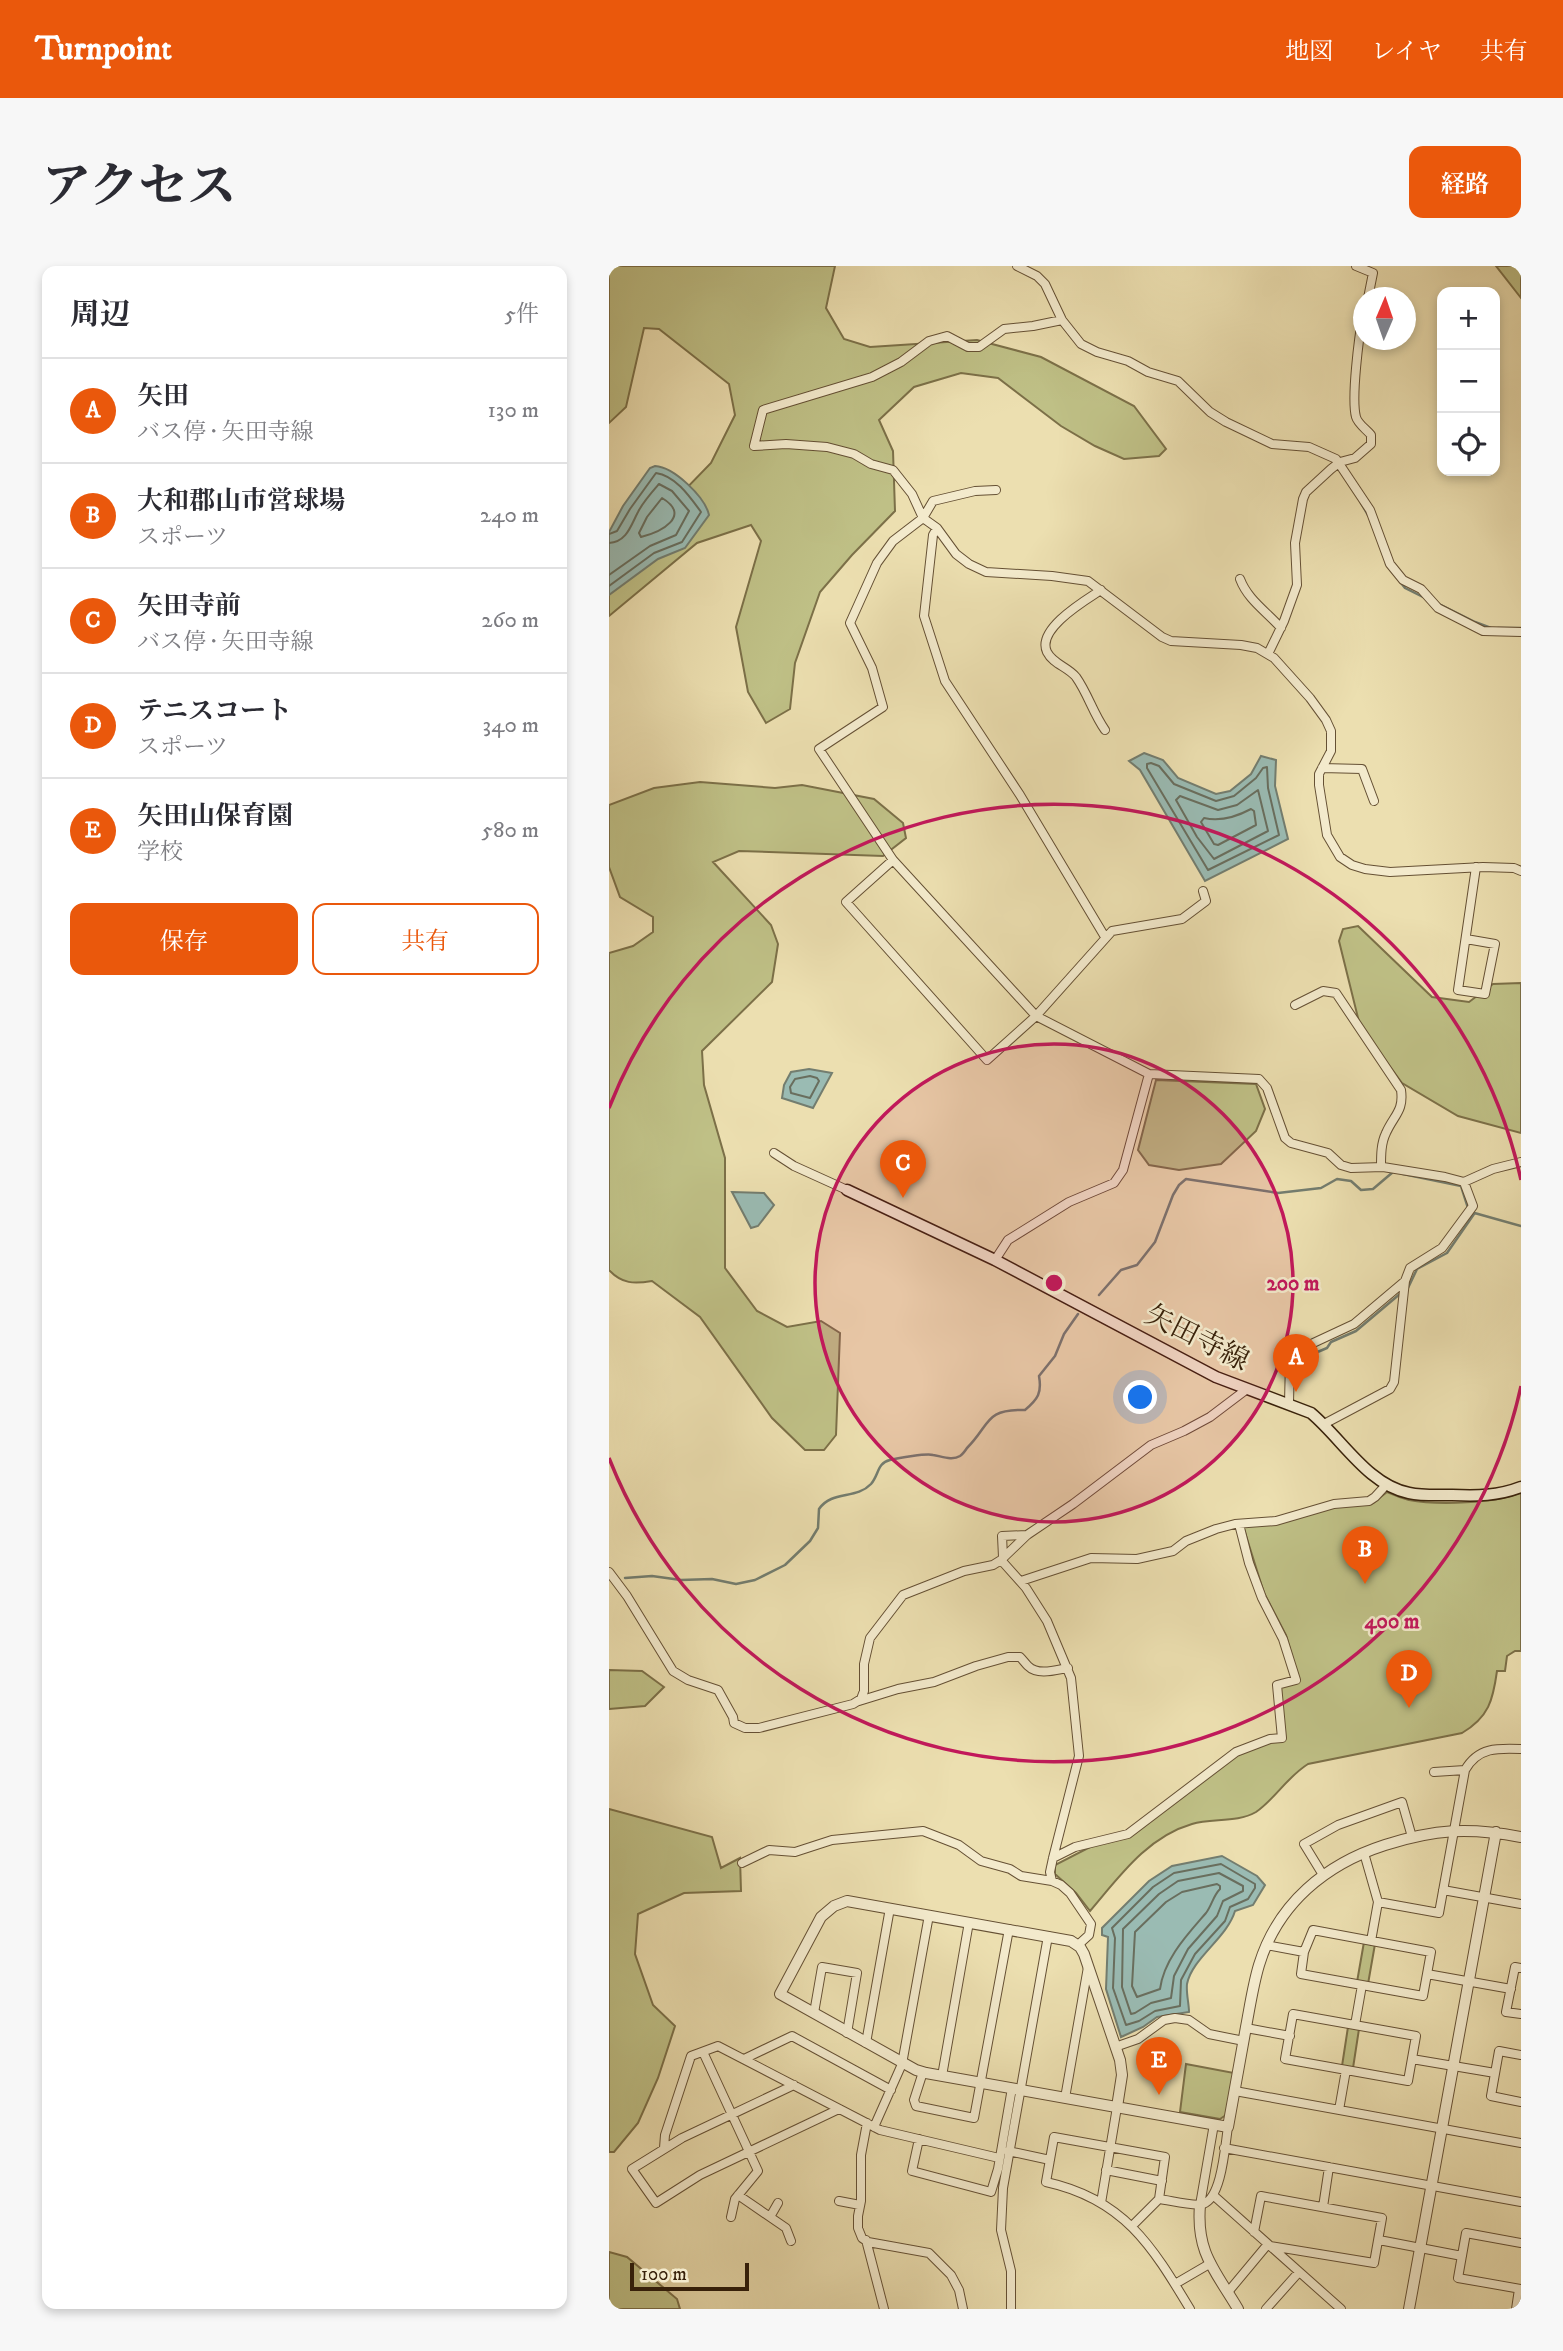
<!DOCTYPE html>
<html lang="ja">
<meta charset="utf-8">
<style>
:root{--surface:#fff;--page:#f7f7f7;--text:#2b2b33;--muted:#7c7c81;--line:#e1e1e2;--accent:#ea580c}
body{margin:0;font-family:"IM FELL DW Pica","Noto Serif JP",serif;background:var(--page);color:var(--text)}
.controls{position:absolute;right:21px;top:21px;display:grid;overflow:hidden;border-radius:14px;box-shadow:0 4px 10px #0003}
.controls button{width:63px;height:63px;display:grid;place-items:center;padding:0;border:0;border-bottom:2px solid var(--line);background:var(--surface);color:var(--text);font:35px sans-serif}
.compass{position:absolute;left:744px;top:21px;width:63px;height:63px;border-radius:50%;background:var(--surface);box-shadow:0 4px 10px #0003;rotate:2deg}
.scale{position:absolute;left:21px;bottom:18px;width:119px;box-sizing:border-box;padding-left:7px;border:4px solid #38210a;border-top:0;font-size:19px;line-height:24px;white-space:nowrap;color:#38210a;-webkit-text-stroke:5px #f3eacc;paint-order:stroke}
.you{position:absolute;left:532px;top:1132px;width:24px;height:24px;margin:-18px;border:5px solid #fff;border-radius:50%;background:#1a73e8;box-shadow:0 0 0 10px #1a73e833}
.badge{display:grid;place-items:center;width:46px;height:46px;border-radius:50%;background:var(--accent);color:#fff;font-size:23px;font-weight:700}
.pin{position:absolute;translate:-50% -58px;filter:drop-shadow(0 2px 4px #0008)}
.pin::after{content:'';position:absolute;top:37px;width:24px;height:21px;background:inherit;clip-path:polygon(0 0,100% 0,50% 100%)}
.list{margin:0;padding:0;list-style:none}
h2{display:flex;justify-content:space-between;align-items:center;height:91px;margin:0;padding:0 28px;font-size:30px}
h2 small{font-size:23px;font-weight:400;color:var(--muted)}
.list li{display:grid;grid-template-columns:46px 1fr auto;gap:21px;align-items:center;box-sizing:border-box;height:105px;padding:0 28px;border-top:2px solid var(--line)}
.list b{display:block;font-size:26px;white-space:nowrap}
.list p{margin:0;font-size:23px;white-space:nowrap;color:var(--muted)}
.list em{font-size:23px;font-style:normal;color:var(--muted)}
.actions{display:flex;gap:14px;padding:21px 28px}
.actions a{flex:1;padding:16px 0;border:2px solid var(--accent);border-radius:14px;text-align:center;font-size:24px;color:var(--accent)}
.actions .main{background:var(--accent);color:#fff}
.icon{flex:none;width:38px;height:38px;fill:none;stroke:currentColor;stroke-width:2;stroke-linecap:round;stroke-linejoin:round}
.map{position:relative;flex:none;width:912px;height:2043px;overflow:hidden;border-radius:14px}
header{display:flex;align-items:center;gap:42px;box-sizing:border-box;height:98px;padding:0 35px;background:var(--accent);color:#fff}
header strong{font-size:33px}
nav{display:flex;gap:38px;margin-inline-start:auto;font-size:24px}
.intro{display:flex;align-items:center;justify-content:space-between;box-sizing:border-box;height:168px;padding:0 42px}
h1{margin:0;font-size:49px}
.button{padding:18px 32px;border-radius:14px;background:var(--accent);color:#fff;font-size:24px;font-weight:700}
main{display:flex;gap:42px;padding:0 42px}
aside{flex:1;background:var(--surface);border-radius:14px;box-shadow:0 4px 10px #0003}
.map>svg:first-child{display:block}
.green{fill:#bfc086;stroke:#7c7048;stroke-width:2}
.water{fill:#9abbb3;stroke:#737d6f;stroke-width:2}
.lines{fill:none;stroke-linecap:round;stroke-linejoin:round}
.shore{stroke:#696e5e;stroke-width:2}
.stream{stroke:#737d6f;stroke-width:2.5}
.minor-casing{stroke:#655034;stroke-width:10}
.tertiary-casing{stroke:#655034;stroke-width:12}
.secondary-casing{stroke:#38210a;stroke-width:13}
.minor{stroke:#f3eacc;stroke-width:8}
.tertiary{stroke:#f3eacc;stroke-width:10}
.secondary{stroke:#f3eacc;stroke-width:10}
.ring{fill:none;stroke:#c2185b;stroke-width:3.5}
.labels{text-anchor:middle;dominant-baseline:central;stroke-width:5;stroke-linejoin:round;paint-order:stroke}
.street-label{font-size:28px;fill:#38210a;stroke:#f3eacc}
.centre{fill:#c2185b;stroke:#f3eacc;stroke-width:3.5}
.ring-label{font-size:21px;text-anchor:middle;font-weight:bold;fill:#c2185b;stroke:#f3eacc;stroke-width:5;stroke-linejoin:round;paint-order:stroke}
</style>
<header>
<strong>Turnpoint</strong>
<nav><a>地図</a><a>レイヤ</a><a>共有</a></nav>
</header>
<div class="intro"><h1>アクセス</h1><a class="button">経路</a></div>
<main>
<aside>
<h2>周辺<small>5件</small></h2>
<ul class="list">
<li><span class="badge">A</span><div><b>矢田</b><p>バス停 · 矢田寺線</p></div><em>130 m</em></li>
<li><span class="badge">B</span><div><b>大和郡山市営球場</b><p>スポーツ</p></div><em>240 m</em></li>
<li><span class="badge">C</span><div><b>矢田寺前</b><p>バス停 · 矢田寺線</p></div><em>260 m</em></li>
<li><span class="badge">D</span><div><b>テニスコート</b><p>スポーツ</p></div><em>340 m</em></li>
<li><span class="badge">E</span><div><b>矢田山保育園</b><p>学校</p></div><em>580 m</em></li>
</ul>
<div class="actions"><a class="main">保存</a><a>共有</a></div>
</aside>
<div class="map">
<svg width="912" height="2043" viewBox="0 0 912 2043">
<rect width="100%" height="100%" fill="#ecdfb0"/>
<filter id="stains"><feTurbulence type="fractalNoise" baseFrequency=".00286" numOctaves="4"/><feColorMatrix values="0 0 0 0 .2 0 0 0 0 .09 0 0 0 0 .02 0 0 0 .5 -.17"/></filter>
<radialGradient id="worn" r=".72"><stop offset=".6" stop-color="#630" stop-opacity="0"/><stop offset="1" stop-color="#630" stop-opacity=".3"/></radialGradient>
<path class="green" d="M0,0H226L217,42L235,73L261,81L368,74L432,91L525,140L557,183L550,190L515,193L486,180L452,160L389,112L352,107L305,121L270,154L284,185L286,245L243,289L211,326L186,397L181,443L157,457L139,426L127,361L152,275L142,259L88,277L0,350V302L102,197L126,149L120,118L50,63L35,62L17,141L0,157Z
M887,0H912V32Z
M91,516L166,522L193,519L265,533L294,557L297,572L274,590L130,585L104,596L162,659L169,678L163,716L93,785L95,819L116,892V1002L148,1045L178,1061L212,1055L231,1067L227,1169L215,1184H196L163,1152L91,1051L43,1015C25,1018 13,1018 0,1004V687L24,680L44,666V651L11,631L0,601V539L45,522Z
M749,660L823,731L860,736L884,718L912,717V867L849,850L793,817L751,760L730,675L734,663Z
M547,814L647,818L656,843L647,865L612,898L570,904L540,899L529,884Z
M778,1226C785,1229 793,1232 800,1234C826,1239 889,1238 912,1226V1385H906L898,1390L896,1405H888C884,1434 880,1451 853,1467L699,1498C678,1511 666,1533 647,1546C628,1557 603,1552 583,1558C538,1571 510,1611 481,1645L467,1627L446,1608V1599L483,1580L526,1567L637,1482L676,1470L670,1421L690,1415L677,1369L655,1327L634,1260L724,1241L764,1237Z
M0,1404L33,1405L55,1421L36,1440L0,1443Z
M0,1543L103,1571L112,1602L131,1592L132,1625L75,1627L29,1648L26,1688L44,1739L66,1760L49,1812L29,1857L5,1886H0Z
M755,1676L766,1678L759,1718L748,1716Z
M739,1761L750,1763L744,1802L733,1800Z
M577,1798L625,1807L617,1849L611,1853L571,1846Z
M0,1986L18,1991L68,2033L71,2043H0Z"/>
<path class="water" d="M46,200C65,201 96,231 100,249L76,282L49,293L0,329V266L14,240L41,202Z
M535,487L554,494L569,512L607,528L621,525L642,508L652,490L667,494L666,520L679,573L596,615L531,504L520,495Z
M200,803L223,807L204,842L173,832L175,819L182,806Z
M123,926L155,927L165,939L149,960L142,962Z
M613,1590L648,1610L656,1619L644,1639L626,1645C618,1672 583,1692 578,1718C577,1727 580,1738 580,1746L548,1751L534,1761L512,1771L497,1723L499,1671L493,1669V1662L540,1615L563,1600Z"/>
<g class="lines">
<path class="shore" d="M53,232C83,250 52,266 32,271L30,267L38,251Z
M0,268L8,265L21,243L47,207C67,210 81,231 92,246L73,276L45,287L0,320
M0,277C18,276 22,259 29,246C34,236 43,226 50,218L63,225L80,245L67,269L41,280L0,309
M542,497L550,500L565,518L607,535L625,530L647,512L654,502L658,501L659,522L670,569L599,604L538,502V498Z
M649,524L659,565L605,593L588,571L567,534L571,530L609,544L628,539Z
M642,543L645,545L647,559L609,579L605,578L592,556L595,552C612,556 627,551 642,543Z
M201,810L208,812L210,815L201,832L182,827L181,821L186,813Z
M612,1598L646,1618V1622L639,1633L621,1641L616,1655L586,1688L572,1714L571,1740L546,1745L530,1755L517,1759L504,1722L506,1672L503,1662L544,1621L565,1607Z
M610,1607L634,1620V1625L614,1635L608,1650L579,1683L565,1710L562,1732L542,1737L526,1747L522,1748L513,1721L514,1663L550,1628L569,1615Z
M608,1618L611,1620V1623C604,1630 603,1639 597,1647C578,1669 555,1693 551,1723L528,1731L523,1720L526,1666L557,1636L573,1626Z"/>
<path class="stream" d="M752,237L759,249
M777,298L796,322L816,332
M828,337L866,356L882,362
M889,362H912
M794,908L852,920L859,942L862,946L912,960
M798,1024L808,1003L838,987L865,948
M490,1029L512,1004L528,999L546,976L564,929L570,919L577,913L669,927L712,922L728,913L742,915L752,924L764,923L784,906
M685,1096L718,1082L722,1076L747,1065L792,1027
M16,1312L43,1310L72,1314L103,1313L127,1318L146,1314L176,1299L201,1275L209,1262L210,1243C223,1224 247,1234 262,1218C270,1209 268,1197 281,1194C289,1192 318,1187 324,1189C332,1190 343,1195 351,1190C354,1188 356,1185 358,1182C382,1158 375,1143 416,1144C429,1133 433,1127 430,1110L446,1090L455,1068L469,1048"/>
<g class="minor-casing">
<path id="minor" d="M408,0L428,10L436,18L453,54L472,78L488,86L519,95L539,106L569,115L601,146L617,156L663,178L700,181L727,193L761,244L781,298L794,314L812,323L829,342L874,365L912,366
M747,0L764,7L759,32
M453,54L424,60L395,63L370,81H359L338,70L320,75L292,96L263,111L154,144L145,180L177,178L218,181L245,188L262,198L284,204L303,228L314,252L328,262L347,288L360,298L377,306L443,310L479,315L553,371L562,375L632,379L648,382L665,392L701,432L717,454L722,465V485L710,508V519L718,569L731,591L743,599L756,603L781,606L874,601L905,602L912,605
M328,262L324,269L315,350L336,415L411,529L496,671
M631,313C639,334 657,345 672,362
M492,324C477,334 427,363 438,386C444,398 459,401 467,411C479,428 484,447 496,464
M659,388L675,355L688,319L686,277L694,233L697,226L722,203L731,196L746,192L762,178V169C757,163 749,158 747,151C742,132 750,70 754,49
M713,502L753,503L765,535
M284,594L237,636L378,794L427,750L503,665L573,653L597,635L594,625
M857,673L886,678L876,728L849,724L867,601
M686,739L714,725L727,727L792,824C795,845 785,849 777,867C772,877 772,889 772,901
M540,808L650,813L658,822L676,872L682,877L719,887L732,899L742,902L774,901L836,911L855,916L884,903L912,896
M165,887L185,900L238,924
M386,994L399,974L460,936L505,917L514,904L540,808L427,750L284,594L210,483L274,441L263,402L241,357L268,297L284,275L314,252L324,235L366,225L387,224
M680,1137L681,1095L685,1086L745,1058L796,1015
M715,1158L781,1123L785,1116L796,1015L801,1002L833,982L864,940L855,916
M394,1291L393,1270L418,1269
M392,1294L417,1322L438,1355L462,1412L470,1490L444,1592L441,1606L443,1615
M0,1306L18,1330L64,1405L79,1414L109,1424L124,1451L125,1457L136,1462H150L244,1438L252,1433L255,1425V1398L261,1372L294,1329L355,1305L384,1299L392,1294L418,1269L464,1238L542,1179L575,1165L601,1151L638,1123
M412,1315L482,1292L528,1293L564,1285L577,1275L607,1263L626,1258L667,1255L725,1238L760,1235L766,1231L777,1219
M250,1435L289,1423L325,1416L367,1400L399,1391H411C414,1394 416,1397 419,1400C429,1410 447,1404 459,1402
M825,1506L856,1504
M755,1587L769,1636L762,1675
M444,1592L466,1581L519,1568L627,1486L661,1473L673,1472L668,1419L687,1414L674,1373L653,1332L640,1297L630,1258
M133,1597L160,1584L186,1586L223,1574L314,1565L350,1579L372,1595L401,1603L412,1610L443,1615L452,1619L461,1627L482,1658L480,1669L469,1679
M714,1609L695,1578L729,1559L793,1536L803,1571
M834,1624L912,1638
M769,1636L830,1647L856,1504C869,1481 889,1482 912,1483
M704,1664L822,1686L814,1730L692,1708L695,1686Z
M657,1679L695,1686
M912,1702L906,1701L897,1746L912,1748
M818,1708L902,1723
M205,1747L213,1701L248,1707L238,1767
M684,1748L807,1770L799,1815L676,1793Z
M746,1759L753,1719
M637,1762L681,1770
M257,1777L281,1642
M506,1781L529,1773L555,1754L566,1752L580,1754L600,1768L635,1775
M94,1786L149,1905L126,1933L122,1951
M912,1789L890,1785L882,1830L912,1836
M135,1793L183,1770L282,1824
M803,1793L886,1807
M314,1806L305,1834L307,1840L365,1852L400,1663
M333,1810L360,1656
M185,1819L73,1872L23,1903L47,1937L91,1909L230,1843
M626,1825L912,1877
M456,1832L479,1701
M730,1844L737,1804
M258,1857L252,1889V1935L249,1950V1962L253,1972L259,1976L320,1987L342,2009L350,2024L354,2043
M265,1861L293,1798L320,1649
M310,1873L303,1905L382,1926L389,1903L403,1822
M55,1882L56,1869L82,1790L109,1780L271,1864L390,1892
M615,1882L912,1936
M399,1885L441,1894
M497,1904L553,1915
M129,1929L177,1962L182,1975
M604,1929L732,2043
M550,1933C560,1934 585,1941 594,1938C613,1932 616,1879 619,1861
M230,1935L251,1939
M492,1937L508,1841
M591,1939L605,1858
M714,1941L720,1901
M161,1951L169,1937
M523,1960L550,1933L556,1891L445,1871L437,1916C515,1933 543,1980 581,2043
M645,1966L652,1930L773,1952L765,1997L661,1980
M257,1974L275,2043
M770,1974L853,1990
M912,1977L857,1967L849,2012L912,2023
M566,2018L602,1997
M619,2026L659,1978
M402,2043V2005L392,1964L394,1922L439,1670
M657,2043L690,2006
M907,2043L910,2023"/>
</g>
<g class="tertiary-casing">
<path id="tertiary" d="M508,1841L513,1809L511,1794L475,1688L471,1681L462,1675L238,1635L225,1640L212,1651L171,1728L307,1804L317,1807L619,1861C625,1828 631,1794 637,1761C641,1740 644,1719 650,1699C669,1637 717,1598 776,1579C826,1563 860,1561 912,1571
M591,1939C587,1987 606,2004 629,2043
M800,2043L887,1566"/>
</g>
<g class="secondary-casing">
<path id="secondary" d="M238,924L386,994L607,1111L702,1147C733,1173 759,1219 800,1227C814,1230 829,1229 843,1229C868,1230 889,1230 912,1221"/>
</g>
<use href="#minor" class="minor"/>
<use href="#tertiary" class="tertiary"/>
<use href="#secondary" class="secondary"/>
</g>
<circle cx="445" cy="1017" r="239" fill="#c2185b" fill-opacity=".12"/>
<g class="ring">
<circle cx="445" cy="1017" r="239"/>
<path d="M912 1120A478 478 0 0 1 0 1192M0 842A478 478 0 0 1 912 914"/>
</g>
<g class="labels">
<g class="street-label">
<text transform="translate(588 1072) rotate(27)">矢田寺線</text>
</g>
</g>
<circle cx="445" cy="1017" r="10" class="centre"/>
<g class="ring-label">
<text x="684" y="1024">200 m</text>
<text x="783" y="1362">400 m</text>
</g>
<rect width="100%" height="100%" filter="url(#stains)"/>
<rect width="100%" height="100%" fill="url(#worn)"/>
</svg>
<div class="controls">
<button>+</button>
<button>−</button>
<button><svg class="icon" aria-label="locate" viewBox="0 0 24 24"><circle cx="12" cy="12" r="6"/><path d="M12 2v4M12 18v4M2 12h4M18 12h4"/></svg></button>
</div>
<svg class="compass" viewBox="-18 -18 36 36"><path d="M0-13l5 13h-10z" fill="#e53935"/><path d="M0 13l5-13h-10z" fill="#7c7c81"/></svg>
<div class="scale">100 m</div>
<div class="you"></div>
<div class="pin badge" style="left:687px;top:1126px">A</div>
<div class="pin badge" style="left:756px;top:1318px">B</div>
<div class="pin badge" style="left:294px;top:932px">C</div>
<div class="pin badge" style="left:800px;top:1442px">D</div>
<div class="pin badge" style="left:550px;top:1829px">E</div>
</div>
</main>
